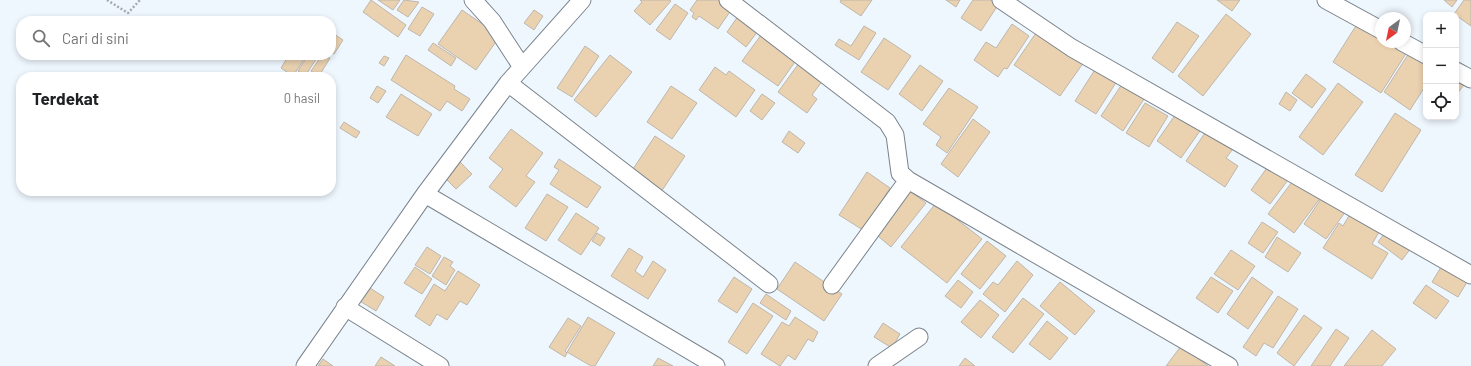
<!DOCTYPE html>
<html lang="id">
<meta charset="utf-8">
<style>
:root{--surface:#fff;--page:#f6f6f6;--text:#202124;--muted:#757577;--line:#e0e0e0}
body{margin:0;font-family:Barlow,sans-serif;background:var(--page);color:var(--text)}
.controls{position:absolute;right:12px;top:12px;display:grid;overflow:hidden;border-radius:8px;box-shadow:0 2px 6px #0003}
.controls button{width:36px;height:36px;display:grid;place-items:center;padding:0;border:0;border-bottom:1px solid var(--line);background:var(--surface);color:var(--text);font:20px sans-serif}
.compass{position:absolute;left:1375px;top:12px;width:36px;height:36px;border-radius:50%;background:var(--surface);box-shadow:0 2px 6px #0003;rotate:213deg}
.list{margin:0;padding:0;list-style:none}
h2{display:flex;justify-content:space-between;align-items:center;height:52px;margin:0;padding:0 16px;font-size:17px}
h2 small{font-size:13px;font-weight:400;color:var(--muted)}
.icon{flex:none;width:22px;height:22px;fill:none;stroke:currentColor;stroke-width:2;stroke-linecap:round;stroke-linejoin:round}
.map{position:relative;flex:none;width:1471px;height:366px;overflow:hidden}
.search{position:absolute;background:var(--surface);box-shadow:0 2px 6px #0003;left:16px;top:16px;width:320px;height:44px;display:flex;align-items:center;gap:10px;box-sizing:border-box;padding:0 14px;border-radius:16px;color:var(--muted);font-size:15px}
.panel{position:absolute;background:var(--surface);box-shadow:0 2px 6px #0003;left:16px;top:72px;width:320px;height:124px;border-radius:16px}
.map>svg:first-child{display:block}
.building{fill:#ead2b0;stroke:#beb6ac}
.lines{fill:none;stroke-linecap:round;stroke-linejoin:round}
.street-casing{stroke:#7a838c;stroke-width:19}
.path{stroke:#a3a9ae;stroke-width:2.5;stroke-dasharray:2 2;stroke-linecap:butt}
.street{stroke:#fff;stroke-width:17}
</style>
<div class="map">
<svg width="1471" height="366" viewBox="0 0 1471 366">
<rect width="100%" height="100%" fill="#eff7fe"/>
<path class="building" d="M371,0L406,25L398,37L363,12Z
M378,0H400L393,10Z
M404,0L419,2L408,17L397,10Z
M640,0H669L671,1L650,25L634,11L642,2Z
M697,0H725L734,6L718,29L699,16L696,20L692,17L694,13L690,10Z
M841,0H872L861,16L840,2Z
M946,0H960L956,7Z
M973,0H997L1000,2L981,31L961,18Z
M1217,0H1240L1232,11Z
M1444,0H1457L1452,7Z
M1464,0H1471V26L1454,14Z
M675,4L688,13L670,40L656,30Z
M422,7L434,14L420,36L408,29Z
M462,10L500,36L476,70L438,44Z
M534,10L543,16L534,30L524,23Z
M741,12L761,27L746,47L727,32Z
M1226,14L1251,34L1203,96L1178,76Z
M1359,21L1381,36V42H1391L1407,52L1381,93L1333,62Z
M1177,22L1199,36L1173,73L1152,58Z
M1012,24L1029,36L1007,69L1004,68L998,77L974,60L986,42L996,48Z
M864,26L876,33L859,60L835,45L839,39L851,46Z
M1038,30L1084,62L1060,96L1014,65Z
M764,31L799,56L778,86L742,61Z
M331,32L343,40L334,54L331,52Z
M884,38L911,56L888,90L861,72Z
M433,43L456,58L451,66L428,50Z
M585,46L599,56L572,97L557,88Z
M1411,50L1426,60V85L1410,110L1384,92Z
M289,55L306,56L293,76L281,68Z
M308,55L317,58L305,76L298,71Z
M322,55L330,58L319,76L311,71Z
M406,55L455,86L454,89L470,99L462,111L447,101L440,111L391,80Z
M610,55L632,72L596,117L574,100Z
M384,56L389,58L384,66L379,63Z
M802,59L826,76L812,95L817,99L807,113L778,92Z
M920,65L943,81L922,111L899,94Z
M715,67L726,75L729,71L755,90L736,117L699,90Z
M1096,68L1117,81L1096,114L1075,101Z
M1306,74L1326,89L1312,108L1292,93Z
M1456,77L1464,85L1456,95Z
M1124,81L1146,96L1123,131L1101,116Z
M1338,83L1363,102L1323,155L1299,137Z
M377,86L386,91L378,103L370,98Z
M671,86L697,103L672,139L647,122Z
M949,88L978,107L947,153L936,145L941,137L923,124Z
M1286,92L1297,100L1290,111L1279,104Z
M401,94L432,114L418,136L386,117Z
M762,94L775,103L762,120L750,111Z
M1145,103L1168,116L1149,147L1126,133Z
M1178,111L1202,128L1181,158L1157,141Z
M1395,113L1421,130L1382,192L1355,175Z
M973,119L990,132L958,177L941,164Z
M344,122L360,132L356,138L340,128Z
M1209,127L1236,145L1226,158L1238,166L1225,187L1186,161Z
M511,129L543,153L526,176L535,182L516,207L489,187L503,169L489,158Z
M789,131L805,143L798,153L782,142Z
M655,136L685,156L661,192L631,172Z
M559,159L601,187L587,208L550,184L559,170L554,167Z
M459,161L472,174L456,189L443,176Z
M1269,165L1288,180L1270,204L1251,190Z
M867,172L890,188L863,230L839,215Z
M1295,178L1321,197L1294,233L1268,214Z
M906,188L926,203L891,247L872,231Z
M1325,193L1348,208L1326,239L1304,224Z
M547,194L568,207L546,241L525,228Z
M936,203L982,239L947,283L901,247Z
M1353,209L1382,227L1372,244L1388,253L1387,255L1372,279L1323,248L1339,223L1343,226Z
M576,213L599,228L581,255L558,240Z
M1262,222L1278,232L1263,253L1248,243Z
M1387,230L1411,248L1402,260L1378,242Z
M597,233L605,238L600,246L592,241Z
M1277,237L1301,253L1288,272L1265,257Z
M987,241L1006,256L980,289L961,274Z
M427,247L441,256L430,274L415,265Z
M629,248L643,257L635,271L643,277L653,261L666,270L648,299L611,276Z
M1231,250L1255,266L1238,290L1214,274Z
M444,257L453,262L450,266L455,270L446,285L432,276Z
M1017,261L1033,275L1005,312L983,294L993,282L998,285Z
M795,262L842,294L824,321L777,289Z
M1444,262L1470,277L1458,297L1432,282Z
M415,267L432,279L422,294L404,283Z
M458,271L480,285L467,305L460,301L447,320L437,314L430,326L415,316L434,284L445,291Z
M734,277L752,289L737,313L718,301Z
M1211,277L1233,291L1218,313L1196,298Z
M1252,277L1273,292L1248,329L1227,314Z
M958,280L973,292L961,308L945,296Z
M1060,282L1095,311L1075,335L1040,306Z
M1426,285L1449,301L1436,319L1413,303Z
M367,286L384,297L376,311L358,300Z
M766,294L791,311L786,320L760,303Z
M1278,296L1298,309L1273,348L1264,343L1256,356L1243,347Z
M1023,298L1044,314L1013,353L992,337Z
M980,300L999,315L981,338L961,322Z
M753,303L773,316L747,354L728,342Z
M1304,315L1322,328L1294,366L1277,353Z
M588,317L615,333L595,366H591L567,352Z
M795,317L818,332L813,342L808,339L795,360L788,355L780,366L761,354L782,322L789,326Z
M568,318L581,326L565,351L567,353L565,357L549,347Z
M1047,321L1068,338L1050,360L1029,344Z
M883,323L900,334L892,348L874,337Z
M1336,329L1349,338L1330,366H1311Z
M1372,330L1396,349L1382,366H1344Z
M1181,346L1208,366H1166Z
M381,357L395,366H375Z
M658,358L673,366H653Z
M965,358L975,366H959Z
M323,359L333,366H318Z"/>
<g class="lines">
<g class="street-casing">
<path id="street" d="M473,0L492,21L522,67
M728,0L887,122L895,135L900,173L908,180L1229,366
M1001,0L1072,48L1471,275
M1326,0L1381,30
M1402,42L1426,55
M1456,71L1471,79
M508,83L769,284
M425,194L716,366
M832,285L908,180
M345,307L440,366
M305,366L425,194L508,83L582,0
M877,366L919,337"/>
</g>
<path class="path" d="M107,0L128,13L140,0"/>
<use href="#street" class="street"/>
</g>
</svg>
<div class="controls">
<button>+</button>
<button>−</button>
<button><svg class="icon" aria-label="locate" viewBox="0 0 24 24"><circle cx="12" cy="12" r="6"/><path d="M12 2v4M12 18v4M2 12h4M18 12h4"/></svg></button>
</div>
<svg class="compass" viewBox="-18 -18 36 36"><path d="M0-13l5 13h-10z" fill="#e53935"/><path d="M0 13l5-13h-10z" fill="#757577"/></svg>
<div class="search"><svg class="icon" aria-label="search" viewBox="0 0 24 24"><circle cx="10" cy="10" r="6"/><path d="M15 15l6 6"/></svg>Cari di sini</div>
<section class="panel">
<h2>Terdekat<small>0 hasil</small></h2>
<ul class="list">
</ul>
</section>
</div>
